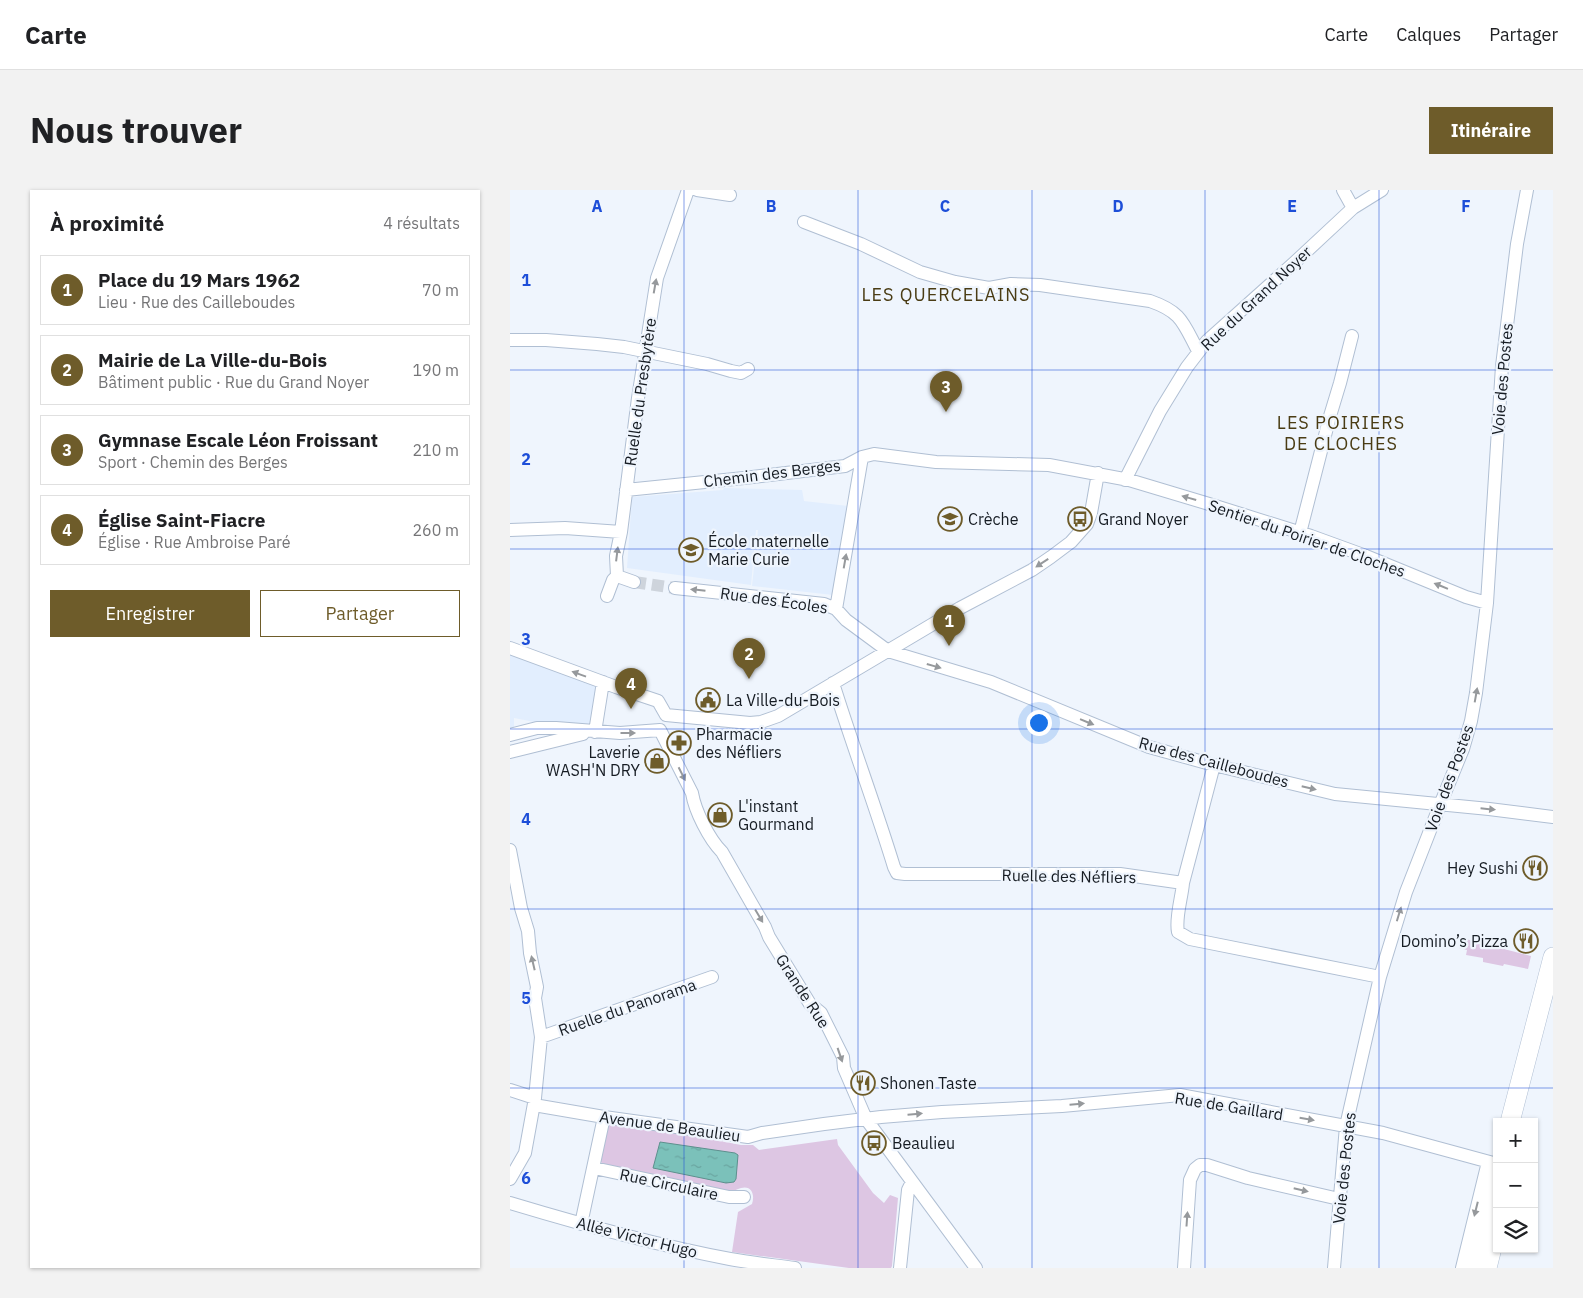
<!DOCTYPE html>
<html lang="fr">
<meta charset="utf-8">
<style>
:root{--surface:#fff;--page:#f2f2f2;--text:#202124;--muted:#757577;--line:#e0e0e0;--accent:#6e5c2a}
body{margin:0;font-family:"IBM Plex Sans",sans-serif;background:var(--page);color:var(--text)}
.controls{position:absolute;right:15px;bottom:15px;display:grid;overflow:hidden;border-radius:0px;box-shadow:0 1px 4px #0004}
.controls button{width:45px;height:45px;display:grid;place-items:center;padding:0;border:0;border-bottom:1px solid var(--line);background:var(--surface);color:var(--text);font:25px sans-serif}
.you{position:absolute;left:528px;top:532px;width:18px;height:18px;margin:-12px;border:4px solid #fff;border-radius:50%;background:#1a73e8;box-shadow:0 0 0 8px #1a73e833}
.badge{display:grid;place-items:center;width:32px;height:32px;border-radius:50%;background:var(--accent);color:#fff;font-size:16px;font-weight:700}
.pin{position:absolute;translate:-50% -41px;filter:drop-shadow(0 1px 2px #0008)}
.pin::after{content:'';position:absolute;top:26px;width:18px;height:15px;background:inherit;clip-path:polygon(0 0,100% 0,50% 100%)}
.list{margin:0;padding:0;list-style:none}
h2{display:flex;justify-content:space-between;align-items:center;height:65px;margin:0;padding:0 20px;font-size:21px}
h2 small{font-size:16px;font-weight:400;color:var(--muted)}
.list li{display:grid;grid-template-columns:32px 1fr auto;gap:15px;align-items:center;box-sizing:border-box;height:70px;margin:0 10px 10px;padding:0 10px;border:1px solid var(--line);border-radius:0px}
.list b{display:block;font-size:19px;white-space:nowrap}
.list p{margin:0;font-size:16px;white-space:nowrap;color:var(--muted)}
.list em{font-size:16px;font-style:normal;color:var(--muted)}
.actions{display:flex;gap:10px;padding:15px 20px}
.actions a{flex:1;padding:11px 0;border:1px solid var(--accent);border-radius:0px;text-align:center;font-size:18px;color:var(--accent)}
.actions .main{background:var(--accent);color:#fff}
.icon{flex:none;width:28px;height:28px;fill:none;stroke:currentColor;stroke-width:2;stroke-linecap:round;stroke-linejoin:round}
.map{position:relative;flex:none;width:1043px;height:1078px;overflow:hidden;border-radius:0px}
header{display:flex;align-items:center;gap:30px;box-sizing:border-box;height:70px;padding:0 25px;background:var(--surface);border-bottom:1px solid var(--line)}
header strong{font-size:24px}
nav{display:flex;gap:28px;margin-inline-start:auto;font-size:18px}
.intro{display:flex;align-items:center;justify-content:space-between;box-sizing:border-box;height:120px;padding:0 30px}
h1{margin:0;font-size:35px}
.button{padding:12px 22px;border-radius:0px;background:var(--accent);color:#fff;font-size:18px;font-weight:700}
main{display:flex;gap:30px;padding:0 30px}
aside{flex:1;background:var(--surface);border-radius:0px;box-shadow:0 1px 4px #0004}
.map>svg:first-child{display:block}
.built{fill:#e2eefe}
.green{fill:#ddc6e3;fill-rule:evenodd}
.water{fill:url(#water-ripples);stroke:#5d908d}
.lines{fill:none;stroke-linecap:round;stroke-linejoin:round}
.minor-tunnel{stroke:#ced4dc;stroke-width:12;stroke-dasharray:12 6;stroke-linecap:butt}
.minor-casing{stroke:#b0bfd3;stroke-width:14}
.primary-casing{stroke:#b0bfd3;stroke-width:20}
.minor{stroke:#fff;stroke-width:12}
.primary{stroke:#fff;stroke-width:19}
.oneway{fill:#96999c}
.grid{fill:none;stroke:#1d4ed8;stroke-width:1;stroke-opacity:0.55}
.labels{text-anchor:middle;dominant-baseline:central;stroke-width:4.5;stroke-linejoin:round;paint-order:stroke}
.street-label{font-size:16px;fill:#161c23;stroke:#eff5fd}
.poi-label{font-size:16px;fill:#161c23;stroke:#eff5fd;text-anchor:start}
.neighbourhood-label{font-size:18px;letter-spacing:1px;fill:#4a3c14;stroke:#eff5fd}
.grid-label{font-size:16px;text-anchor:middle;font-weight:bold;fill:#1d4ed8;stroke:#eff5fd;stroke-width:4.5;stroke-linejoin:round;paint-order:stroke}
</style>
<header>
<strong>Carte</strong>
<nav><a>Carte</a><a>Calques</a><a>Partager</a></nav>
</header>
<div class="intro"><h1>Nous trouver</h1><a class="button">Itinéraire</a></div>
<main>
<aside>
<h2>À proximité<small>4 résultats</small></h2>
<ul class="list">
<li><span class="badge">1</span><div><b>Place du 19 Mars 1962</b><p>Lieu · Rue des Cailleboudes</p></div><em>70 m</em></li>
<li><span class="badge">2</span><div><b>Mairie de La Ville-du-Bois</b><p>Bâtiment public · Rue du Grand Noyer</p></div><em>190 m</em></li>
<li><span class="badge">3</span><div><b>Gymnase Escale Léon Froissant</b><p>Sport · Chemin des Berges</p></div><em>210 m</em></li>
<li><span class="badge">4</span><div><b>Église Saint-Fiacre</b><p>Église · Rue Ambroise Paré</p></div><em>260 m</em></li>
</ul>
<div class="actions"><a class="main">Enregistrer</a><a>Partager</a></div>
</aside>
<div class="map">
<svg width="1043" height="1078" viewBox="0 0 1043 1078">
<defs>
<pattern id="water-ripples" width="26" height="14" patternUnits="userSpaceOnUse" patternTransform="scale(1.25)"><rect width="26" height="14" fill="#7bc1ba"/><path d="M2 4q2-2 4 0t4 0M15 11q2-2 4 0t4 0" fill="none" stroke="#6aa5a0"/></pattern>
</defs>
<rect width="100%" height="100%" fill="#eff5fd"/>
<path class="built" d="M214,298L292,300L294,311L338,316L323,405L242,396L248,340H246L241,395L117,378L122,307L213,300Z
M0,465L88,496L82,532L76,537L30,533L4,528V541L0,542Z"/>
<path class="green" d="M952,748L1021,766L1018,779L994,774L993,776L973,772V768L956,765L957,760L949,758Z
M100,932L149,939L231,955H243L249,960L327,949L328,955L363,1003L374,1013L380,1005L388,1008L382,1076L381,1078H339L222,1062L228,1022L242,1014C245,1005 242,995 231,998C227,999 223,1001 220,1003L93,975L90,970L98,935ZM151,952L216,993L147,965Z"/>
<path class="water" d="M150,952L225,963L228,965L226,989L224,992L216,993L143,978Z"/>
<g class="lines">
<path class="minor-tunnel" d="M124,392L165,398"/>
<g class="minor-casing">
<path id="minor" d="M187,0L220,5
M833,0L843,18
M294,32L351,54L410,82L445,92L479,98L501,94L530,95L640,111C672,122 673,133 688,161
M0,150H36L87,154L114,157L197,174L221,181L231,183L238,179
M615,290L650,221L677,177L697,151L784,73L843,18L872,0
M116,300L234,288L335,276L352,267L364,264L426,272L539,275L619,290L699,314L801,346L856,366L956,407L977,413
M0,340L55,338L111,342
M790,343L820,226L830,193L842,146
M107,386L124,392
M165,398L314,414L326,419L336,430L378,461L481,492L639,557L704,575L825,604L979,619L1043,627
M97,406L103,390L107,386L106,366L111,342L128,208L147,88L178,0
M326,419L352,267
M0,458L106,497L148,511L156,525
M323,493C342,554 365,615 384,677L387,683L395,684H610L673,693C672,707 665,728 668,742L680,749L870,787
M156,525L240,533L251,532L268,526L450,418L522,380L541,367L561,352L577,334L581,323L588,283
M150,540L182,603C185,621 199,649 212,662L255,737L259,747L300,814L311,823L333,867L334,878L356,929L466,1078
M85,542L93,492
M0,545L27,538H46L110,543L150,540
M0,562L73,544
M0,660L11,718L18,741L20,763L27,797L25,808L31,847L25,908L15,963L0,989
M673,693L704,575
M31,847L202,787
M0,900L25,908
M24,915L94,927L238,947L252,943L314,934L371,927L432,922L552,916L670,905L873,943L987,974
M84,978L219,1007H234
M0,1013C73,1035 145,1055 220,1069C241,1073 263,1075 285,1078
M71,1034L94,927
M390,1078L398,1000L402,992
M674,1078L680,990L685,979L690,975H697L738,988L829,1009
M824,1078L836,936L870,787L896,702L930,615L953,559L961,531L966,503L977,413L992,176L1007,54L1017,0
M952,1078L978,972"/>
</g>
<g class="primary-casing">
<path id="primary" d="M1000,932L1043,767
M962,1078L987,984
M977,1078L987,1038"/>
</g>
<use href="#minor" class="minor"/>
<use href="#primary" class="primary"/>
</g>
<defs><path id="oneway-solid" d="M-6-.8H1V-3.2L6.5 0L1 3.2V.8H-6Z" transform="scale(1.25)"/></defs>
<g class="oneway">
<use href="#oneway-solid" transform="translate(145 96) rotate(-80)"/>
<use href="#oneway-solid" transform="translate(679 308) rotate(-164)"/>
<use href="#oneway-solid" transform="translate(107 364) rotate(-83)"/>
<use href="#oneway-solid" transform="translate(335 371) rotate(-80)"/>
<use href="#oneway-solid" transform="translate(532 373) rotate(147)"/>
<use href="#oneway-solid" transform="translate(931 396) rotate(-158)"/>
<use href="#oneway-solid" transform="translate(188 400) rotate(-174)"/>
<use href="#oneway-solid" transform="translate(424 476) rotate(16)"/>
<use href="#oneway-solid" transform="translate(69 484) rotate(-160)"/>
<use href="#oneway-solid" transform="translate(966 505) rotate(-80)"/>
<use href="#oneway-solid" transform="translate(577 532) rotate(22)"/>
<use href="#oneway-solid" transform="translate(118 543)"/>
<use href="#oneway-solid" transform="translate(172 584) rotate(63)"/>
<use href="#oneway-solid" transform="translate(799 598) rotate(13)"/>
<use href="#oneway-solid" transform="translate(978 619) rotate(6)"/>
<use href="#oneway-solid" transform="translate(889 724) rotate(-73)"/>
<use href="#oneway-solid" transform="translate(249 726) rotate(59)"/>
<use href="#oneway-solid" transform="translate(23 773) rotate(-103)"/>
<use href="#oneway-solid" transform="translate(330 865) rotate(71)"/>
<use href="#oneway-solid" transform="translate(567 914) rotate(-5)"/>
<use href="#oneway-solid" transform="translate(405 924) rotate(-5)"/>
<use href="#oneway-solid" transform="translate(797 929) rotate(10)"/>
<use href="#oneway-solid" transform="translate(791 1000) rotate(13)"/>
<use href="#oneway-solid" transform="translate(966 1019) rotate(104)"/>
<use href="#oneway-solid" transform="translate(677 1029) rotate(-86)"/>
</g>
<path class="grid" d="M174,0V1078M348,0V1078M522,0V1078M695,0V1078M869,0V1078M0,180H1043M0,359H1043M0,539H1043M0,719H1043M0,898H1043"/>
<defs>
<g id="school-ring" transform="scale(1.25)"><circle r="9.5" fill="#eff5fd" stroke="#6e5c2a" stroke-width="1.5"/><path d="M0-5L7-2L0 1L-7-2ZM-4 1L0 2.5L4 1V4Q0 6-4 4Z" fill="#6e5c2a"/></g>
<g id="bus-ring" transform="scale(1.25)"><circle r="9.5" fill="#eff5fd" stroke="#6e5c2a" stroke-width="1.5"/><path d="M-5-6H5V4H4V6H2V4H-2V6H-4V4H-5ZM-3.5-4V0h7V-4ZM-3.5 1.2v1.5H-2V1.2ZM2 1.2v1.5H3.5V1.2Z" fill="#6e5c2a"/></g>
<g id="civic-ring" transform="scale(1.25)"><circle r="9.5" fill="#eff5fd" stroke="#6e5c2a" stroke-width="1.5"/><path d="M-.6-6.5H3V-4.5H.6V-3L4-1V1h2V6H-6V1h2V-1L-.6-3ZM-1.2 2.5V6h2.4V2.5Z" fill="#6e5c2a"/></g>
<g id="pharmacy-ring" transform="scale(1.25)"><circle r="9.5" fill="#eff5fd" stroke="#6e5c2a" stroke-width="1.5"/><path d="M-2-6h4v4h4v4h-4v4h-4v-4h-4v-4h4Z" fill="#6e5c2a"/></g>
<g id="shop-ring" transform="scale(1.25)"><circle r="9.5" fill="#eff5fd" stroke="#6e5c2a" stroke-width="1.5"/><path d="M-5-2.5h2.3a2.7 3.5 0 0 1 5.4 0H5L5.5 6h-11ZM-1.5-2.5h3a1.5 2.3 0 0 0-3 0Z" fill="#6e5c2a"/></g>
<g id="restaurant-ring" transform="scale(1.25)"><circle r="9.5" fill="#eff5fd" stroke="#6e5c2a" stroke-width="1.5"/><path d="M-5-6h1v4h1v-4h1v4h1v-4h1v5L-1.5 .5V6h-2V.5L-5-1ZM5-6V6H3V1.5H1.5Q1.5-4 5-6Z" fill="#6e5c2a"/></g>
</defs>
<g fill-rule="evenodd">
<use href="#school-ring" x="440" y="329"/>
<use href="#bus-ring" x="570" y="329"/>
<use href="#school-ring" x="181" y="360"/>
<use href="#civic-ring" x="198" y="510"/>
<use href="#pharmacy-ring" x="169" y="553"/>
<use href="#shop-ring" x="147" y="571"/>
<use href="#shop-ring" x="210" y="625"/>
<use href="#restaurant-ring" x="1025" y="678"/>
<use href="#restaurant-ring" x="1016" y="751"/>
<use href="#restaurant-ring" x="353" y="893"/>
<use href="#bus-ring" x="364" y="953"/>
</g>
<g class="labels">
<g class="street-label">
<text transform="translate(746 108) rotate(-43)">Rue du Grand Noyer</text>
<text transform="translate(992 189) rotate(-85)">Voie des Postes</text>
<text transform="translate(130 202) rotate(-82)">Ruelle du Presbytère</text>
<text transform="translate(262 283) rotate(-7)">Chemin des Berges</text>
<text transform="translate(797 348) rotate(19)">Sentier du Poirier de Cloches</text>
<text transform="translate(264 410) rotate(8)">Rue des Écoles</text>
<text transform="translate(704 572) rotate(15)">Rue des Cailleboudes</text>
<text transform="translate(939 588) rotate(-70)">Voie des Postes</text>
<text transform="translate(559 686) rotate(1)">Ruelle des Néfliers</text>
<text transform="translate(293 801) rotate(57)">Grande Rue</text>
<text transform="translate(117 817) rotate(-19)">Ruelle du Panorama</text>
<text transform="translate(719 916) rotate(9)">Rue de Gaillard</text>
<text transform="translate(160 936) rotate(8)">Avenue de Beaulieu</text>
<text transform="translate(834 978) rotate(-84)">Voie des Postes</text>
<text transform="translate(159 994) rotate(12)">Rue Circulaire</text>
<text transform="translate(127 1047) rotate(14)">Allée Victor Hugo</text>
</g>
<g class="poi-label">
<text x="458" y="329">Crèche</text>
<text x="588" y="329">Grand Noyer</text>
<text x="198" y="351">École maternelle<tspan x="198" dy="18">Marie Curie</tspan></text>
<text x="216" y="510">La Ville-du-Bois</text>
<text x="186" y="544">Pharmacie<tspan x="186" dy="18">des Néfliers</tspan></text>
<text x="130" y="562" text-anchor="end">Laverie<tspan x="130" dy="18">WASH'N DRY</tspan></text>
<text x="228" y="616">L'instant<tspan x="228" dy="18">Gourmand</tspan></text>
<text x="1008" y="678" text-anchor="end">Hey Sushi</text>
<text x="998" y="751" text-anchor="end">Domino’s Pizza</text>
<text x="370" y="893">Shonen Taste</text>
<text x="382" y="953">Beaulieu</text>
</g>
<g class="neighbourhood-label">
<text x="436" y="104">LES QUERCELAINS</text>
<text x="831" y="232">LES POIRIERS<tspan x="831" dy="21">DE CLOCHES</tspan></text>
</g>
</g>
<g class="grid-label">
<text x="87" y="22">A</text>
<text x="261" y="22">B</text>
<text x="435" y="22">C</text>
<text x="608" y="22">D</text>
<text x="782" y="22">E</text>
<text x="956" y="22">F</text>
<text x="16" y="96">1</text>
<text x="16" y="275">2</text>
<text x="16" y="455">3</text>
<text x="16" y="635">4</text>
<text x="16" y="814">5</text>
<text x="16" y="994">6</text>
</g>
</svg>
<div class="controls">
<button>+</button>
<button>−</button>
<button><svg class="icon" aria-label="layers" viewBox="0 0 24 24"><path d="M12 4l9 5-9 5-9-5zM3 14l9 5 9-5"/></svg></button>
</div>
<div class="you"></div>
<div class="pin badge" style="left:439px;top:456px">1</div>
<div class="pin badge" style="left:239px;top:489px">2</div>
<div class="pin badge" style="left:436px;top:222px">3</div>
<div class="pin badge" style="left:121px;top:519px">4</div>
</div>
</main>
